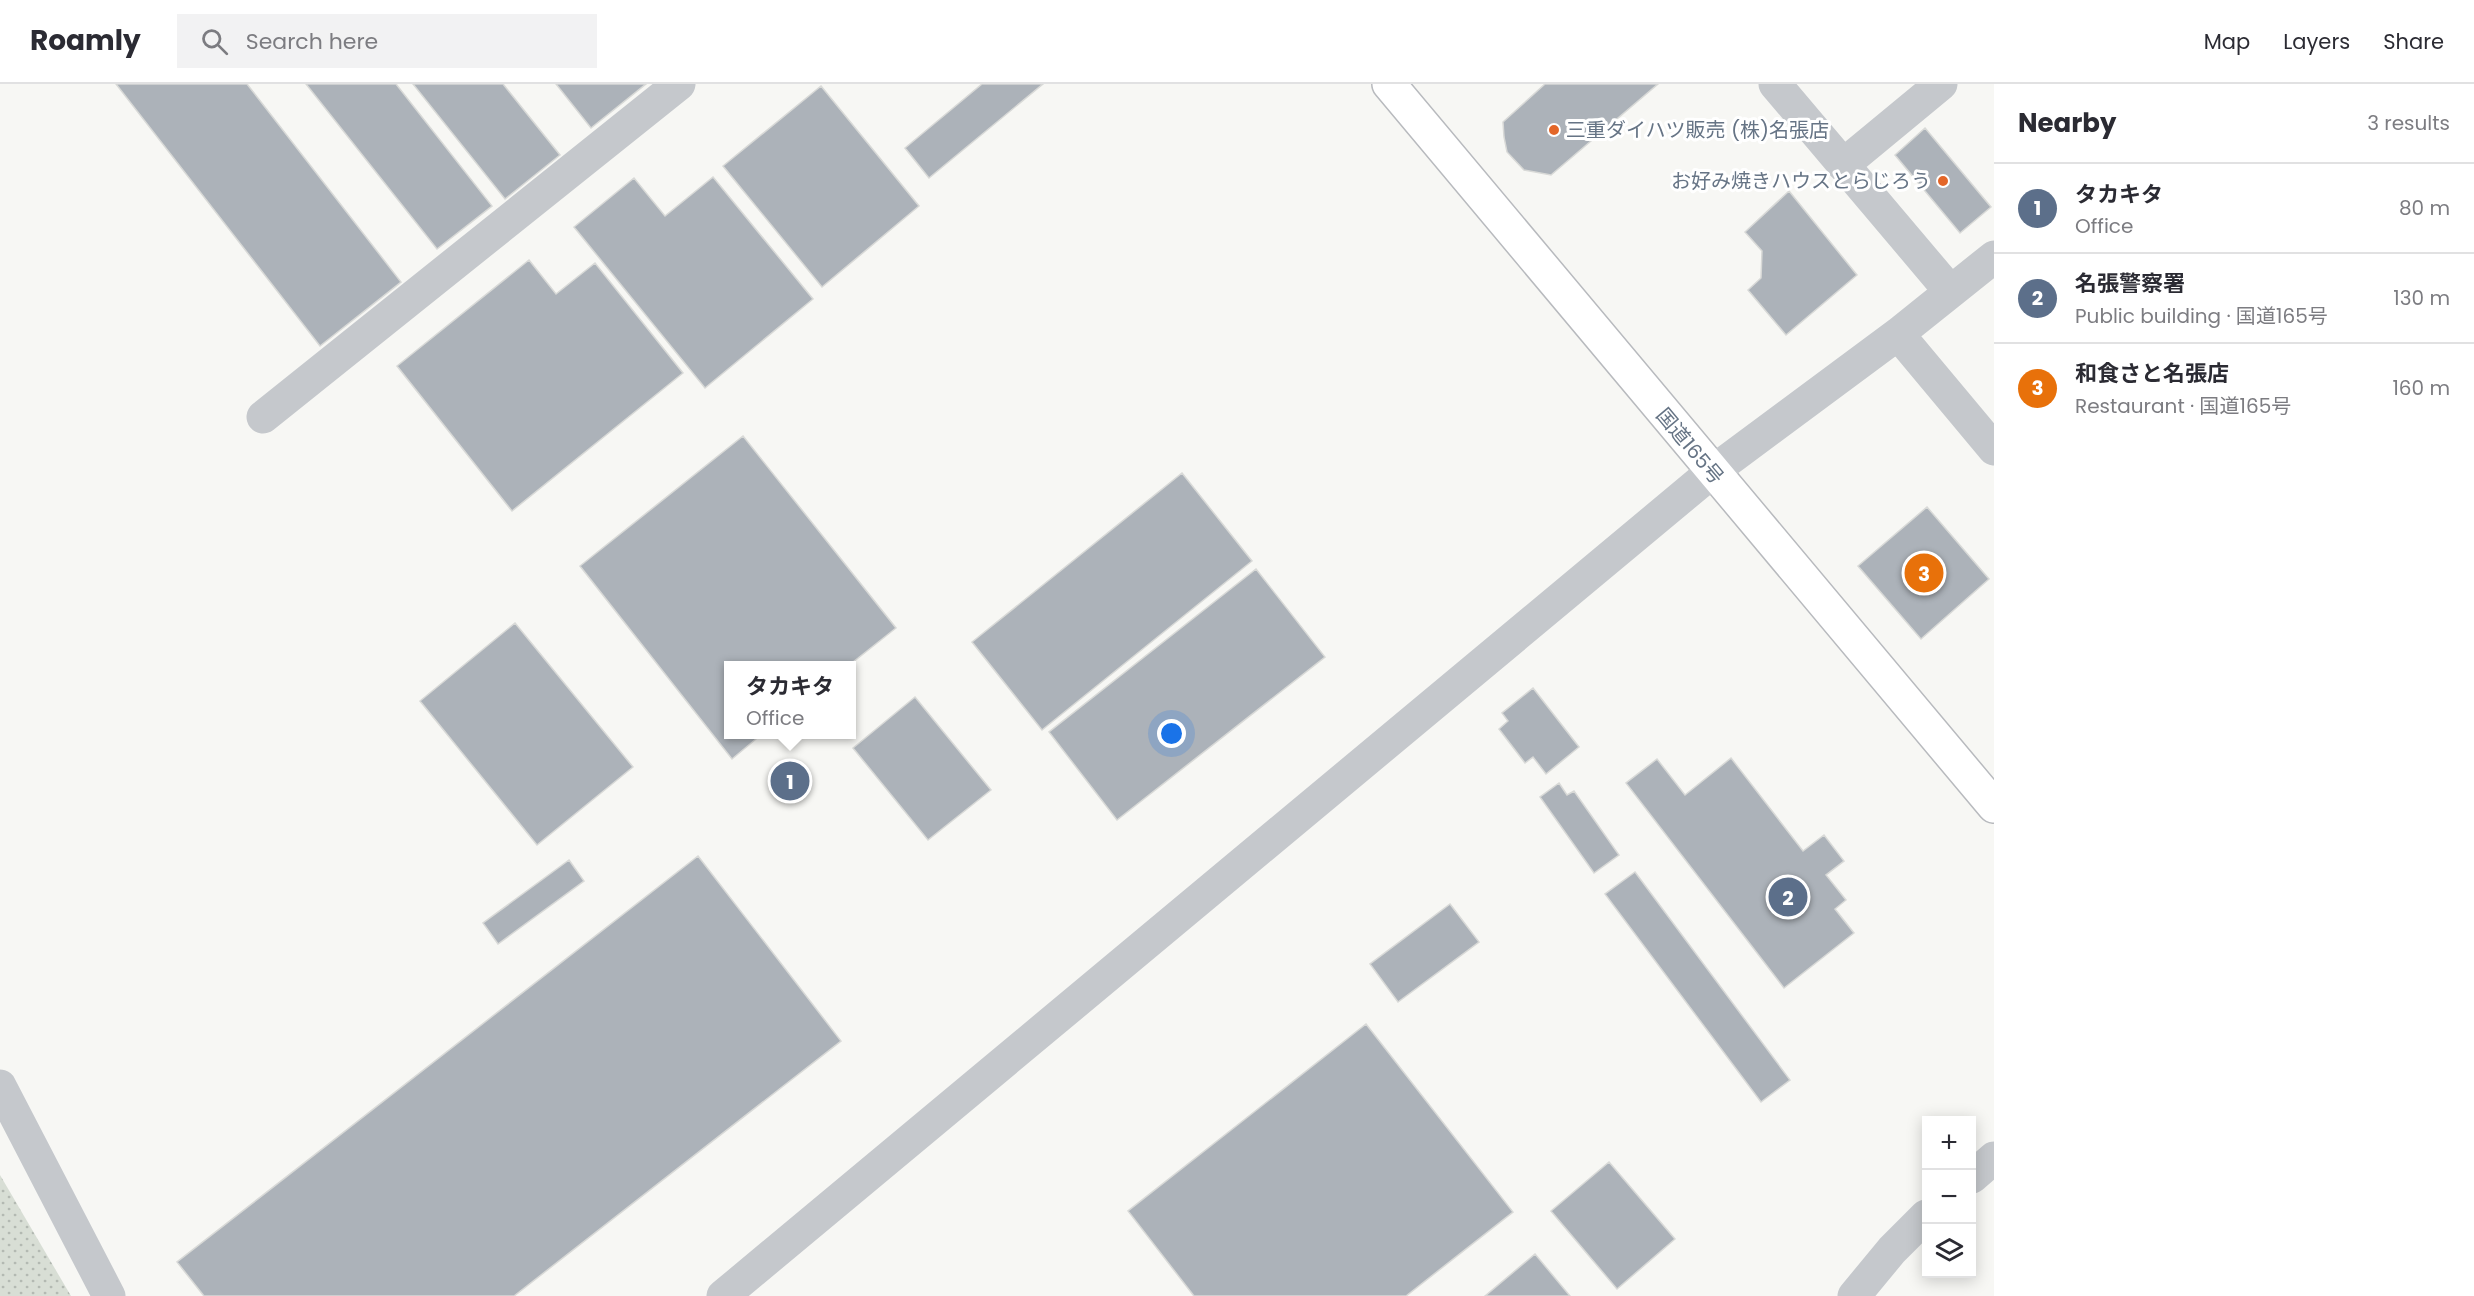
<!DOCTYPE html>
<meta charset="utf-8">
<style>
:root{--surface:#fff;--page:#f2f2f3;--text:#2b2b33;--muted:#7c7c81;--line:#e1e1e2;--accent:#db2777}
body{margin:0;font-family:Poppins,"Noto Sans JP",sans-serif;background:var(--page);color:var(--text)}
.controls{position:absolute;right:18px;bottom:18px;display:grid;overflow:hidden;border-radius:0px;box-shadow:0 3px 15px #0003}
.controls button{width:54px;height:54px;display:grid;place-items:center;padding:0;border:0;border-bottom:2px solid var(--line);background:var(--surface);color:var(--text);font:30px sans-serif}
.you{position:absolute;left:1172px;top:650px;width:21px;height:21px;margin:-15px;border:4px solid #fff;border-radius:50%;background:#1a73e8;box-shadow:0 0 0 9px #1a73e833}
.badge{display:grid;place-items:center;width:39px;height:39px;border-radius:50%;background:var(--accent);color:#fff;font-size:20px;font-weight:700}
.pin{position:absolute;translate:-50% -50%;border:3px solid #fff;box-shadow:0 2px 6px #0006}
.popup{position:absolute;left:724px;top:577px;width:132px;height:78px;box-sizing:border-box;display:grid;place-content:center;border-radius:0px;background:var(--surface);filter:drop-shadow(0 2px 4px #0005);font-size:20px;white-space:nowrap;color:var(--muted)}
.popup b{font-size:22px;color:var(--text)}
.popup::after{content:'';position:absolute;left:50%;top:100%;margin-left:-12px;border:12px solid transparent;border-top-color:var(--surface)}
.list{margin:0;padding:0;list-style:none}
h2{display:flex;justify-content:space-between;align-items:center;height:78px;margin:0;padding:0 24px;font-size:26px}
h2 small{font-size:20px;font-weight:400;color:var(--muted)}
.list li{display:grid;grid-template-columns:39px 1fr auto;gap:18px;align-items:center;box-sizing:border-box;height:90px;padding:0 24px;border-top:2px solid var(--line)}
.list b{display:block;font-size:22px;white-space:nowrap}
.list p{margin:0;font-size:20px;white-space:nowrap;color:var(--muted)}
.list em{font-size:20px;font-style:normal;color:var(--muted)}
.icon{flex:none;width:33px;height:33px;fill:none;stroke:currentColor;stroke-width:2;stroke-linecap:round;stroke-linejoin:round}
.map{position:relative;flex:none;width:1994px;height:1212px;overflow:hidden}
header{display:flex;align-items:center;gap:36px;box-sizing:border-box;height:84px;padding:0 30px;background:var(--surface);border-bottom:2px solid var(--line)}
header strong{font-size:28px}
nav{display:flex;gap:33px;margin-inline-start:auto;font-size:21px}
.search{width:420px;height:54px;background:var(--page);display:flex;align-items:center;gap:15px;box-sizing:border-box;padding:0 21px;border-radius:0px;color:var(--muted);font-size:22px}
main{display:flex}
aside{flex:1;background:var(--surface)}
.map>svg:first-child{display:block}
.park{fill:url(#park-dots)}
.building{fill:#acb2b9;stroke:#d8d9d7;stroke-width:1.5}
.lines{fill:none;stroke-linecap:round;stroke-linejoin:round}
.highway-casing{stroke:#b8babe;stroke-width:36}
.minor{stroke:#c5c8cc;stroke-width:33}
.highway{stroke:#fff;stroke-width:33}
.poi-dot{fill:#e36628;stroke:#fff;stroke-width:2}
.labels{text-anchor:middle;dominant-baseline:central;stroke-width:6;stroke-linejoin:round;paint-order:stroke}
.poi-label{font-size:20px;fill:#667485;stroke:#fff;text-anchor:start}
.street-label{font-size:20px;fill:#667485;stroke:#fff}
</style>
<header>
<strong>Roamly</strong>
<div class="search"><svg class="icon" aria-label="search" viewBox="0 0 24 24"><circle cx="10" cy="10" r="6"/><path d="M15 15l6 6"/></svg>Search here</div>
<nav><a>Map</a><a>Layers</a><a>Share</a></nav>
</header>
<main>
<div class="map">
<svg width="1994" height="1212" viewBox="0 0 1994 1212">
<defs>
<pattern id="park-dots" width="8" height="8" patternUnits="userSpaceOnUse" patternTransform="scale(1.5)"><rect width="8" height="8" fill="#d8ded5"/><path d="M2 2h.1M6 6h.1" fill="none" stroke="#b3b9b2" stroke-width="1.8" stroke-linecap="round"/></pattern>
</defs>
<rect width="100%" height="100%" fill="#f7f7f4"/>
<path class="park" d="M0,1091L71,1212H0Z"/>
<path class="building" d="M116,0H247L401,198L320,262Z
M306,0H396L492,122L437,165Z
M413,0H503L560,71L505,115Z
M556,0H646L591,44Z
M982,0H1043L929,94L905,64Z
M1545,0H1658L1551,91L1524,86L1507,68L1504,53L1503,38Z
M821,2L919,122L822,203L723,82Z
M1925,44L1991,123L1960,149L1895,71Z
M713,93L813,215L705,304L574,143L634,94L665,132Z
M1789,107L1857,191L1786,251L1748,206L1761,194L1762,167L1745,148Z
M529,176L556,210L595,179L683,289L512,427L397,282Z
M743,352L896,544L848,582H728V650H762L732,675L580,482Z
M1182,389L1252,477L1042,646L972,558Z
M1927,423L1989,495L1921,555L1858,482Z
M1256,485L1325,573L1117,736L1049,648Z
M515,539L633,683L537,761L420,617Z
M1533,604L1579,663L1546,690L1533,673L1525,679L1499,645L1508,637L1502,629Z
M915,613L991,706L928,756L853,664Z
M1731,674L1803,767L1824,751L1844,777L1826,791L1846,816L1835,825L1854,849L1784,904L1626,699L1657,675L1685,711Z
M1559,699L1567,711L1574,707L1619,771L1594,789L1540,713Z
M698,772L841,957L514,1212H204L177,1178Z
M569,776L584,797L498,860L483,839Z
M1635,788L1790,996L1761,1018L1605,810Z
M1450,820L1479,858L1398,918L1370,880Z
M1366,940L1513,1128L1406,1212H1194L1128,1127Z
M1609,1078L1675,1155L1617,1205L1551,1127Z
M1535,1170L1570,1212H1485Z"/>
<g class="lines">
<g class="highway-casing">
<path id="highway" d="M1389,0L1994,722"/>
</g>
<path class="minor" d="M1775,0L1950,207
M1843,81L1941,0
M1898,250L1994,365
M263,333L679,0
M0,1002L109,1212
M1972,1093L1994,1074
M723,1212L1712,388L1898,250L1994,173
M1854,1212L1892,1166L1926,1132"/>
<use href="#highway" class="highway"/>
</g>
<g class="poi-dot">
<circle cx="1554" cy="46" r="6"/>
<circle cx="1943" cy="97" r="6"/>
</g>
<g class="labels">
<g class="poi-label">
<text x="1566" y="46">三重ダイハツ販売 (株)名張店</text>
<text x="1931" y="97" text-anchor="end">お好み焼きハウスとらじろう</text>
</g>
<g class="street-label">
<text transform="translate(1690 362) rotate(50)">国道165号</text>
</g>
</g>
</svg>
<div class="controls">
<button>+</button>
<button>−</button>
<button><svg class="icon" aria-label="layers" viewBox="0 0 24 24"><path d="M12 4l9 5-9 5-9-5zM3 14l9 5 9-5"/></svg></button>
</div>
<div class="you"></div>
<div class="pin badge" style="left:790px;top:697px;background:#5c6f8a">1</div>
<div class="popup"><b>タカキタ</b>Office</div>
<div class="pin badge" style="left:1788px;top:813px;background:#5c6f8a">2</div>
<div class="pin badge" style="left:1924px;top:489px;background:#e8710a">3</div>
</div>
<aside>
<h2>Nearby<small>3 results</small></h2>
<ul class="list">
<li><span class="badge" style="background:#5c6f8a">1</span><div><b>タカキタ</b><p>Office</p></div><em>80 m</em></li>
<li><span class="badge" style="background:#5c6f8a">2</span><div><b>名張警察署</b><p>Public building · 国道165号</p></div><em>130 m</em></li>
<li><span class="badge" style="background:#e8710a">3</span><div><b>和食さと名張店</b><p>Restaurant · 国道165号</p></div><em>160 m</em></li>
</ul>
</aside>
</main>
